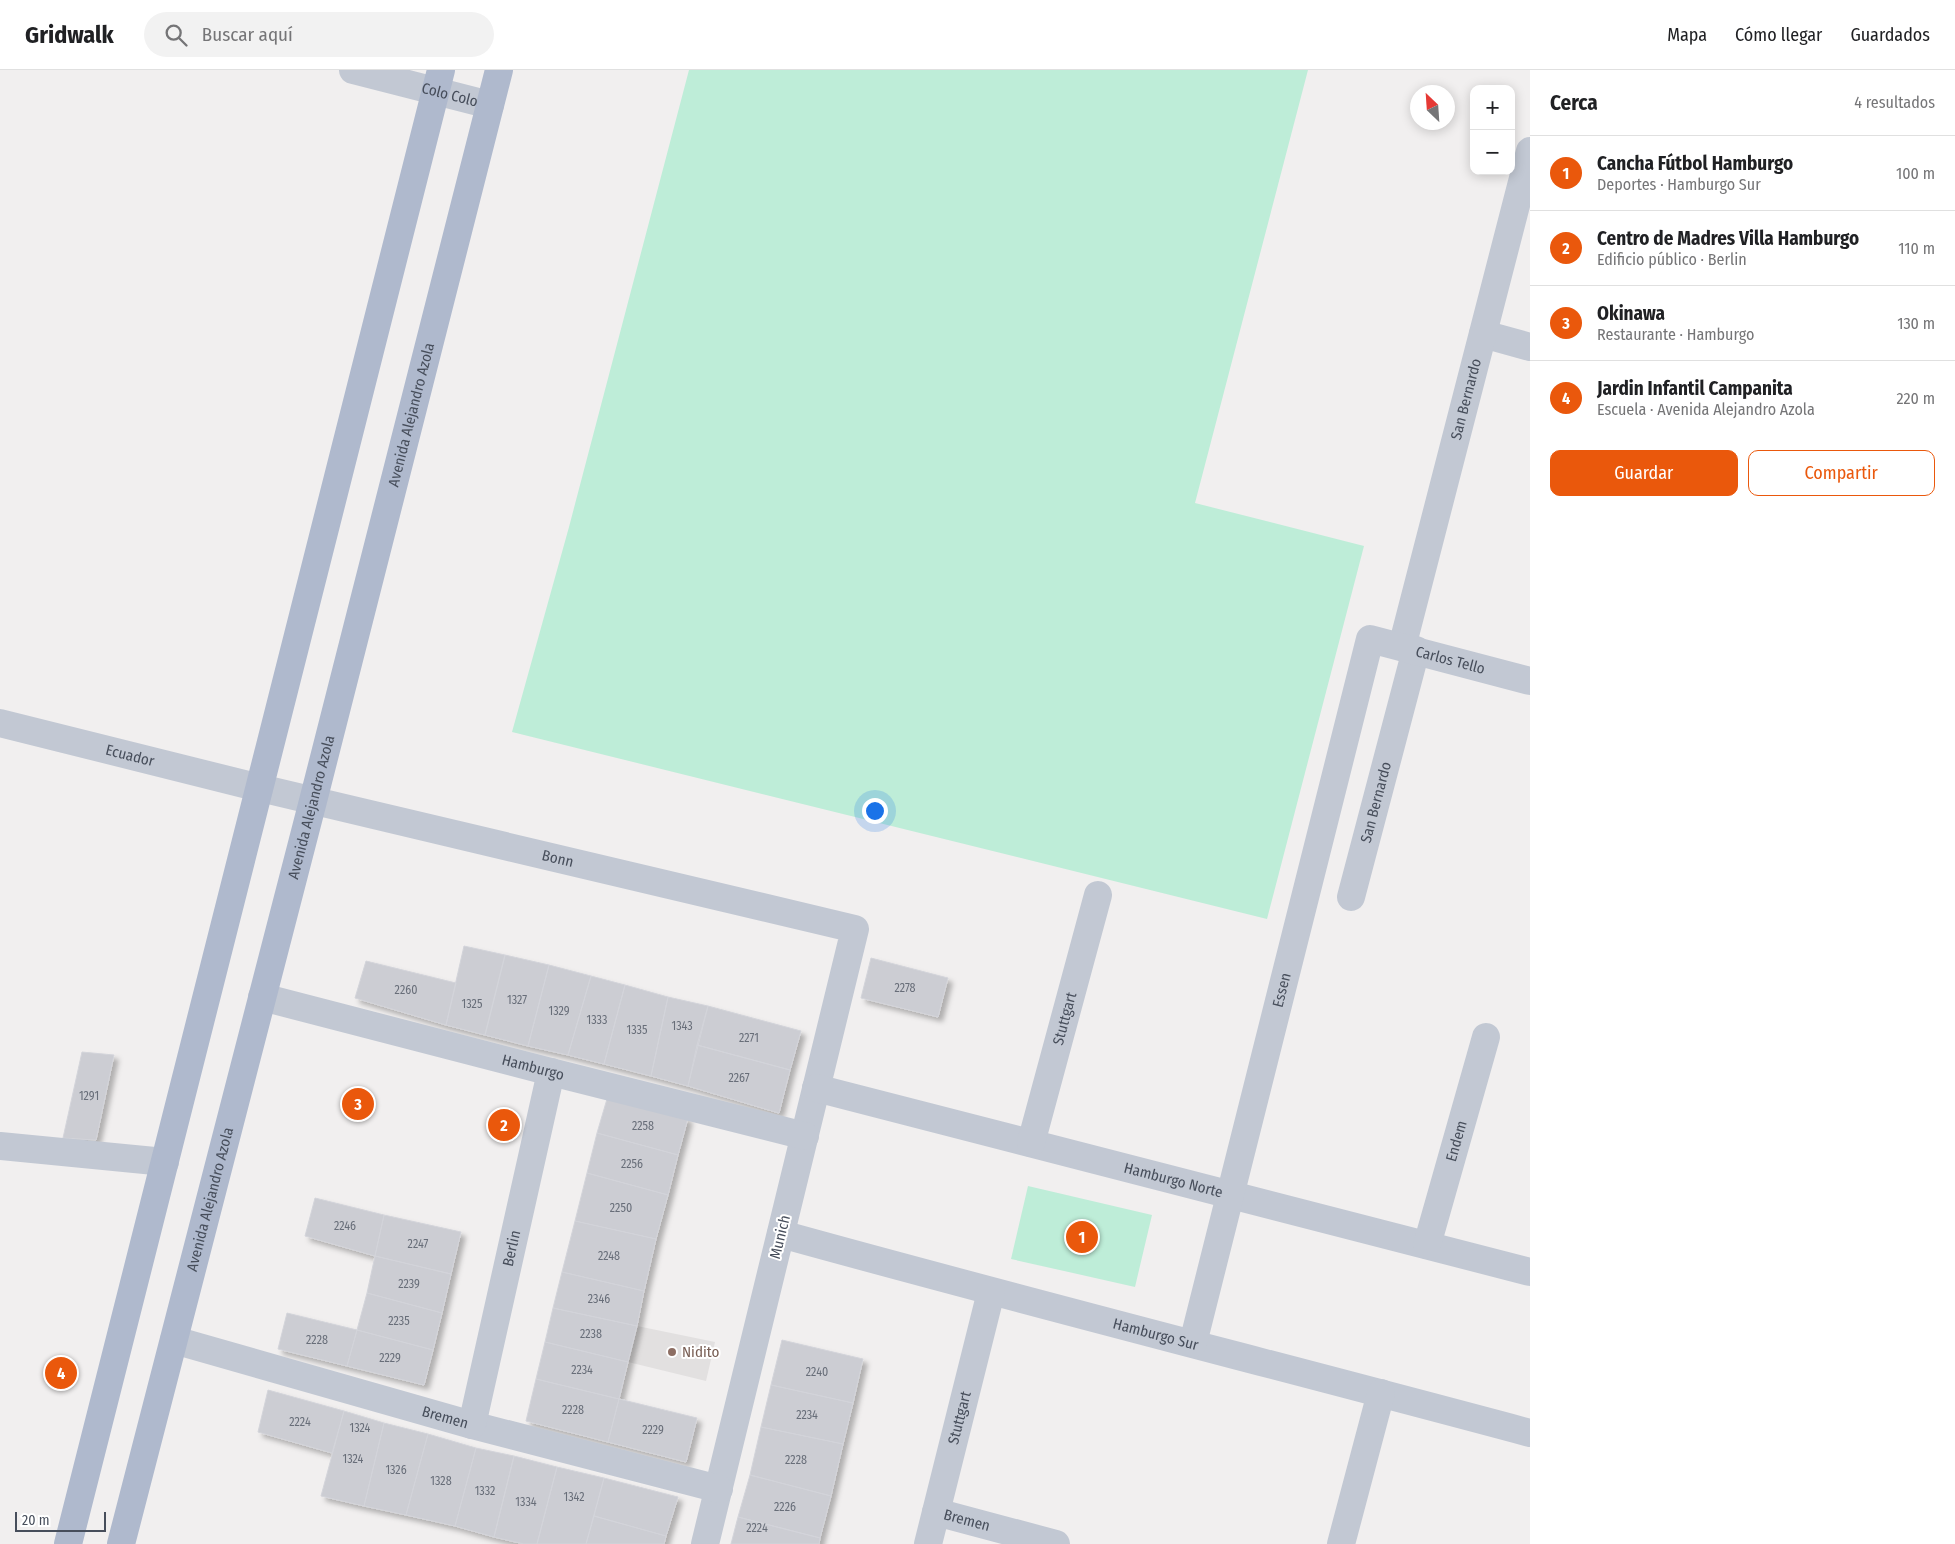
<!DOCTYPE html>
<html lang="es">
<meta charset="utf-8">
<style>
:root{--surface:#fff;--page:#f2f2f2;--text:#202124;--muted:#757577;--line:#e0e0e0;--accent:#ea580c}
body{margin:0;font-family:"Fira Sans Condensed",sans-serif;background:var(--page);color:var(--text)}
.controls{position:absolute;right:15px;top:15px;display:grid;overflow:hidden;border-radius:10px;box-shadow:0 2px 12px #0003}
.controls button{width:45px;height:45px;display:grid;place-items:center;padding:0;border:0;border-bottom:1px solid var(--line);background:var(--surface);color:var(--text);font:25px sans-serif}
.compass{position:absolute;left:1410px;top:15px;width:45px;height:45px;border-radius:50%;background:var(--surface);box-shadow:0 2px 12px #0003;rotate:335deg}
.scale{position:absolute;left:15px;bottom:12px;width:91px;box-sizing:border-box;padding-left:5px;border:2px solid #474e5b;border-top:0;font-size:14px;line-height:18px;white-space:nowrap;color:#474e5b;-webkit-text-stroke:4px #fff;paint-order:stroke}
.you{position:absolute;left:874px;top:740px;width:18px;height:18px;margin:-12px;border:4px solid #fff;border-radius:50%;background:#1a73e8;box-shadow:0 0 0 8px #1a73e833}
.badge{display:grid;place-items:center;width:32px;height:32px;border-radius:50%;background:var(--accent);color:#fff;font-size:16px;font-weight:700}
.pin{position:absolute;translate:-50% -50%;border:2px solid #fff;box-shadow:0 1px 5px #0006}
.list{margin:0;padding:0;list-style:none}
h2{display:flex;justify-content:space-between;align-items:center;height:65px;margin:0;padding:0 20px;font-size:21px}
h2 small{font-size:16px;font-weight:400;color:var(--muted)}
.list li{display:grid;grid-template-columns:32px 1fr auto;gap:15px;align-items:center;box-sizing:border-box;height:75px;padding:0 20px;border-top:1px solid var(--line)}
.list b{display:block;font-size:19px;white-space:nowrap}
.list p{margin:0;font-size:16px;white-space:nowrap;color:var(--muted)}
.list em{font-size:16px;font-style:normal;color:var(--muted)}
.actions{display:flex;gap:10px;padding:15px 20px}
.actions a{flex:1;padding:11px 0;border:1px solid var(--accent);border-radius:10px;text-align:center;font-size:18px;color:var(--accent)}
.actions .main{background:var(--accent);color:#fff}
.icon{flex:none;width:28px;height:28px;fill:none;stroke:currentColor;stroke-width:2;stroke-linecap:round;stroke-linejoin:round}
.map{position:relative;flex:none;width:1530px;height:1474px;overflow:hidden}
header{display:flex;align-items:center;gap:30px;box-sizing:border-box;height:70px;padding:0 25px;background:var(--surface);border-bottom:1px solid var(--line)}
header strong{font-size:24px}
nav{display:flex;gap:28px;margin-inline-start:auto;font-size:18px}
.search{width:350px;height:45px;background:var(--page);display:flex;align-items:center;gap:12px;box-sizing:border-box;padding:0 18px;border-radius:28px;color:var(--muted);font-size:19px}
main{display:flex}
aside{flex:1;background:var(--surface)}
.map>svg:first-child{display:block}
.education{fill:#e2e0e0}
.green{fill:#beedd8}
.building{fill:#cccdd3;stroke:#d3d4da;filter:url(#shadow)}
.lines{fill:none;stroke-linecap:round;stroke-linejoin:round}
.minor{stroke:#c2c8d3;stroke-width:28}
.major{stroke:#afb9cd;stroke-width:28}
.education-dot{fill:#8d6e63;stroke:#fff;stroke-width:2}
.labels{text-anchor:middle;dominant-baseline:central;stroke-width:4;stroke-linejoin:round;paint-order:stroke}
.number-label{font-size:12px;fill:#686e79}
.street-label{font-size:15px;fill:#474e5b;stroke:#fff}
.education-label{font-size:15px;fill:#785e54;stroke:#fff;text-anchor:start}
</style>
<header>
<strong>Gridwalk</strong>
<div class="search"><svg class="icon" aria-label="search" viewBox="0 0 24 24"><circle cx="10" cy="10" r="6"/><path d="M15 15l6 6"/></svg>Buscar aquí</div>
<nav><a>Mapa</a><a>Cómo llegar</a><a>Guardados</a></nav>
</header>
<main>
<div class="map">
<svg width="1530" height="1474" viewBox="0 0 1530 1474">
<defs>
<filter id="shadow"><feDropShadow dx="4.5" dy="4.5" stdDeviation="2.5" flood-color="#0004"/></filter>
</defs>
<rect width="100%" height="100%" fill="#f1efef"/>
<path class="education" d="M637,1256L715,1272L706,1311L628,1292Z"/>
<path class="green" d="M689,0H1308L1195,433L1364,476L1267,849L512,662L569,457Z
M1028,1116L1152,1145L1135,1217L1011,1189Z"/>
<path class="building" d="M464,876L505,885L485,965L446,955Z
M505,885L549,895L528,976L485,965Z
M871,888L948,908L938,947L861,928Z
M366,891L456,913L446,955L355,928Z
M549,895L591,906L568,985L528,976Z
M591,906L625,915L604,994L568,985Z
M625,915L668,927L651,1006L604,994Z
M668,927L708,936L688,1016L651,1006Z
M708,936L801,961L790,1000L697,975Z
M697,975L790,1000L779,1043L688,1016Z
M82,982L114,985L96,1070L63,1068Z
M607,1029L688,1048L678,1085L597,1063Z
M597,1063L678,1085L668,1125L587,1103Z
M587,1103L668,1125L656,1169L575,1151Z
M315,1128L384,1145L375,1186L305,1166Z
M384,1145L461,1162L451,1204L375,1186Z
M575,1151L656,1169L644,1221L562,1202Z
M375,1186L451,1204L442,1243L367,1223Z
M562,1202L644,1221L637,1256L553,1238Z
M367,1223L442,1243L433,1280L357,1260Z
M553,1238L637,1256L628,1292L545,1272Z
M287,1243L357,1260L347,1296L278,1279Z
M357,1260L433,1280L424,1315L347,1296Z
M782,1270L863,1289L853,1333L771,1315Z
M545,1272L628,1292L619,1329L536,1309Z
M536,1309L619,1329L608,1372L526,1351Z
M771,1315L853,1333L843,1374L761,1357Z
M268,1320L344,1341L332,1383L258,1362Z
M619,1329L697,1348L686,1392L608,1372Z
M344,1341L384,1353L364,1436L321,1426Z
M384,1353L428,1364L406,1445L364,1436Z
M761,1357L843,1374L831,1426L750,1405Z
M428,1364L476,1378L455,1456L406,1445Z
M476,1378L514,1386L494,1467L455,1456Z
M514,1386L557,1397L537,1474H524L494,1467Z
M557,1397L604,1408L586,1474H537Z
M750,1405L831,1426L820,1468L738,1447Z
M604,1408L678,1427L666,1466L594,1446Z
M594,1446L666,1466L664,1474H586Z
M738,1447L820,1468L819,1474H731Z"/>
<g class="lines">
<g class="minor">
<path id="s1" d="M353,0L490,35"/>
<path d="M1483,264L1530,277"/>
<path id="s2" d="M1402,577L1530,81"/>
<path id="s3" d="M0,653L260,718L855,859L705,1474"/>
<path id="s4" d="M1351,827L1416,580"/>
<path id="s5" d="M262,927L551,1002L805,1066"/>
<path id="s6" d="M816,1018L1530,1202"/>
<path id="s7" d="M1031,1073L1098,825"/>
<path d="M0,1076L165,1092"/>
<path id="s8" d="M781,1164C1030,1233 1280,1296 1530,1363"/>
<path id="s9" d="M1427,1175L1486,967"/>
<path id="s10" d="M174,1270L472,1355L719,1419"/>
<path id="s11" d="M1193,1273L1370,569L1530,611"/>
<path id="s12" d="M472,1355L551,1002"/>
<path id="s13" d="M936,1442L1056,1474"/>
<path id="s14" d="M928,1474L991,1222"/>
<path d="M1341,1474L1381,1323"/>
</g>
<g class="major">
<path d="M68,1474L441,0"/>
<path id="s15" d="M121,1474L313,731L499,0"/>
</g>
</g>
<circle class="education-dot" cx="672" cy="1282" r="5"/>
<g class="labels">
<g class="number-label">
<text x="905" y="918">2278</text>
<text x="406" y="920">2260</text>
<text x="517" y="930">1327</text>
<text x="472" y="934">1325</text>
<text x="559" y="941">1329</text>
<text x="597" y="950">1333</text>
<text x="682" y="956">1343</text>
<text x="637" y="960">1335</text>
<text x="749" y="968">2271</text>
<text x="739" y="1008">2267</text>
<text x="89" y="1026">1291</text>
<text x="643" y="1056">2258</text>
<text x="632" y="1094">2256</text>
<text x="621" y="1138">2250</text>
<text x="345" y="1156">2246</text>
<text x="418" y="1174">2247</text>
<text x="609" y="1186">2248</text>
<text x="409" y="1214">2239</text>
<text x="599" y="1229">2346</text>
<text x="399" y="1251">2235</text>
<text x="591" y="1264">2238</text>
<text x="317" y="1270">2228</text>
<text x="390" y="1288">2229</text>
<text x="582" y="1300">2234</text>
<text x="817" y="1302">2240</text>
<text x="573" y="1340">2228</text>
<text x="807" y="1345">2234</text>
<text x="300" y="1352">2224</text>
<text x="360" y="1358">1324</text>
<text x="653" y="1360">2229</text>
<text x="353" y="1389">1324</text>
<text x="796" y="1390">2228</text>
<text x="396" y="1400">1326</text>
<text x="441" y="1411">1328</text>
<text x="485" y="1421">1332</text>
<text x="574" y="1427">1342</text>
<text x="526" y="1432">1334</text>
<text x="785" y="1437">2226</text>
<text x="757" y="1458">2224</text>
</g>
<g class="street-label">
<text stroke="none"><textPath href="#s1" startOffset="100">Colo Colo</textPath></text>
<text stroke="none"><textPath href="#s2" startOffset="256">San Bernardo</textPath></text>
<text stroke="none"><textPath href="#s15" startOffset="1166">Avenida Alejandro Azola</textPath></text>
<text stroke="none"><textPath href="#s11" startOffset="809">Carlos Tello</textPath></text>
<text stroke="none"><textPath href="#s3" startOffset="134">Ecuador</textPath></text>
<text stroke="none"><textPath href="#s4" startOffset="98">San Bernardo</textPath></text>
<text stroke="none"><textPath href="#s15" startOffset="761">Avenida Alejandro Azola</textPath></text>
<text stroke="none"><textPath href="#s3" startOffset="574">Bonn</textPath></text>
<text stroke="none"><textPath href="#s11" startOffset="364">Essen</textPath></text>
<text stroke="none"><textPath href="#s7" startOffset="129">Stuttgart</textPath></text>
<text stroke="none"><textPath href="#s5" startOffset="280">Hamburgo</textPath></text>
<text stroke="none"><textPath href="#s9" startOffset="108">Endem</textPath></text>
<text stroke="none"><textPath href="#s6" startOffset="369">Hamburgo Norte</textPath></text>
<text stroke="none"><textPath href="#s15" startOffset="356">Avenida Alejandro Azola</textPath></text>
<text transform="translate(780 1167) rotate(-76)">Munich</text>
<text stroke="none"><textPath href="#s12" startOffset="181">Berlin</textPath></text>
<text stroke="none"><textPath href="#s8" startOffset="388">Hamburgo Sur</textPath></text>
<text stroke="none"><textPath href="#s10" startOffset="282">Bremen</textPath></text>
<text stroke="none"><textPath href="#s14" startOffset="130">Stuttgart</textPath></text>
<text stroke="none"><textPath href="#s13" startOffset="32">Bremen</textPath></text>
</g>
<g class="education-label">
<text x="682" y="1282">Nidito</text>
</g>
</g>
</svg>
<div class="controls">
<button>+</button>
<button>−</button>
</div>
<svg class="compass" viewBox="-18 -18 36 36"><path d="M0-13l5 13h-10z" fill="#e53935"/><path d="M0 13l5-13h-10z" fill="#757577"/></svg>
<div class="scale">20 m</div>
<div class="you"></div>
<div class="pin badge" style="left:1082px;top:1167px">1</div>
<div class="pin badge" style="left:504px;top:1055px">2</div>
<div class="pin badge" style="left:358px;top:1034px">3</div>
<div class="pin badge" style="left:61px;top:1303px">4</div>
</div>
<aside>
<h2>Cerca<small>4 resultados</small></h2>
<ul class="list">
<li><span class="badge">1</span><div><b>Cancha Fútbol Hamburgo</b><p>Deportes · Hamburgo Sur</p></div><em>100 m</em></li>
<li><span class="badge">2</span><div><b>Centro de Madres Villa Hamburgo</b><p>Edificio público · Berlin</p></div><em>110 m</em></li>
<li><span class="badge">3</span><div><b>Okinawa</b><p>Restaurante · Hamburgo</p></div><em>130 m</em></li>
<li><span class="badge">4</span><div><b>Jardin Infantil Campanita</b><p>Escuela · Avenida Alejandro Azola</p></div><em>220 m</em></li>
</ul>
<div class="actions"><a class="main">Guardar</a><a>Compartir</a></div>
</aside>
</main>
